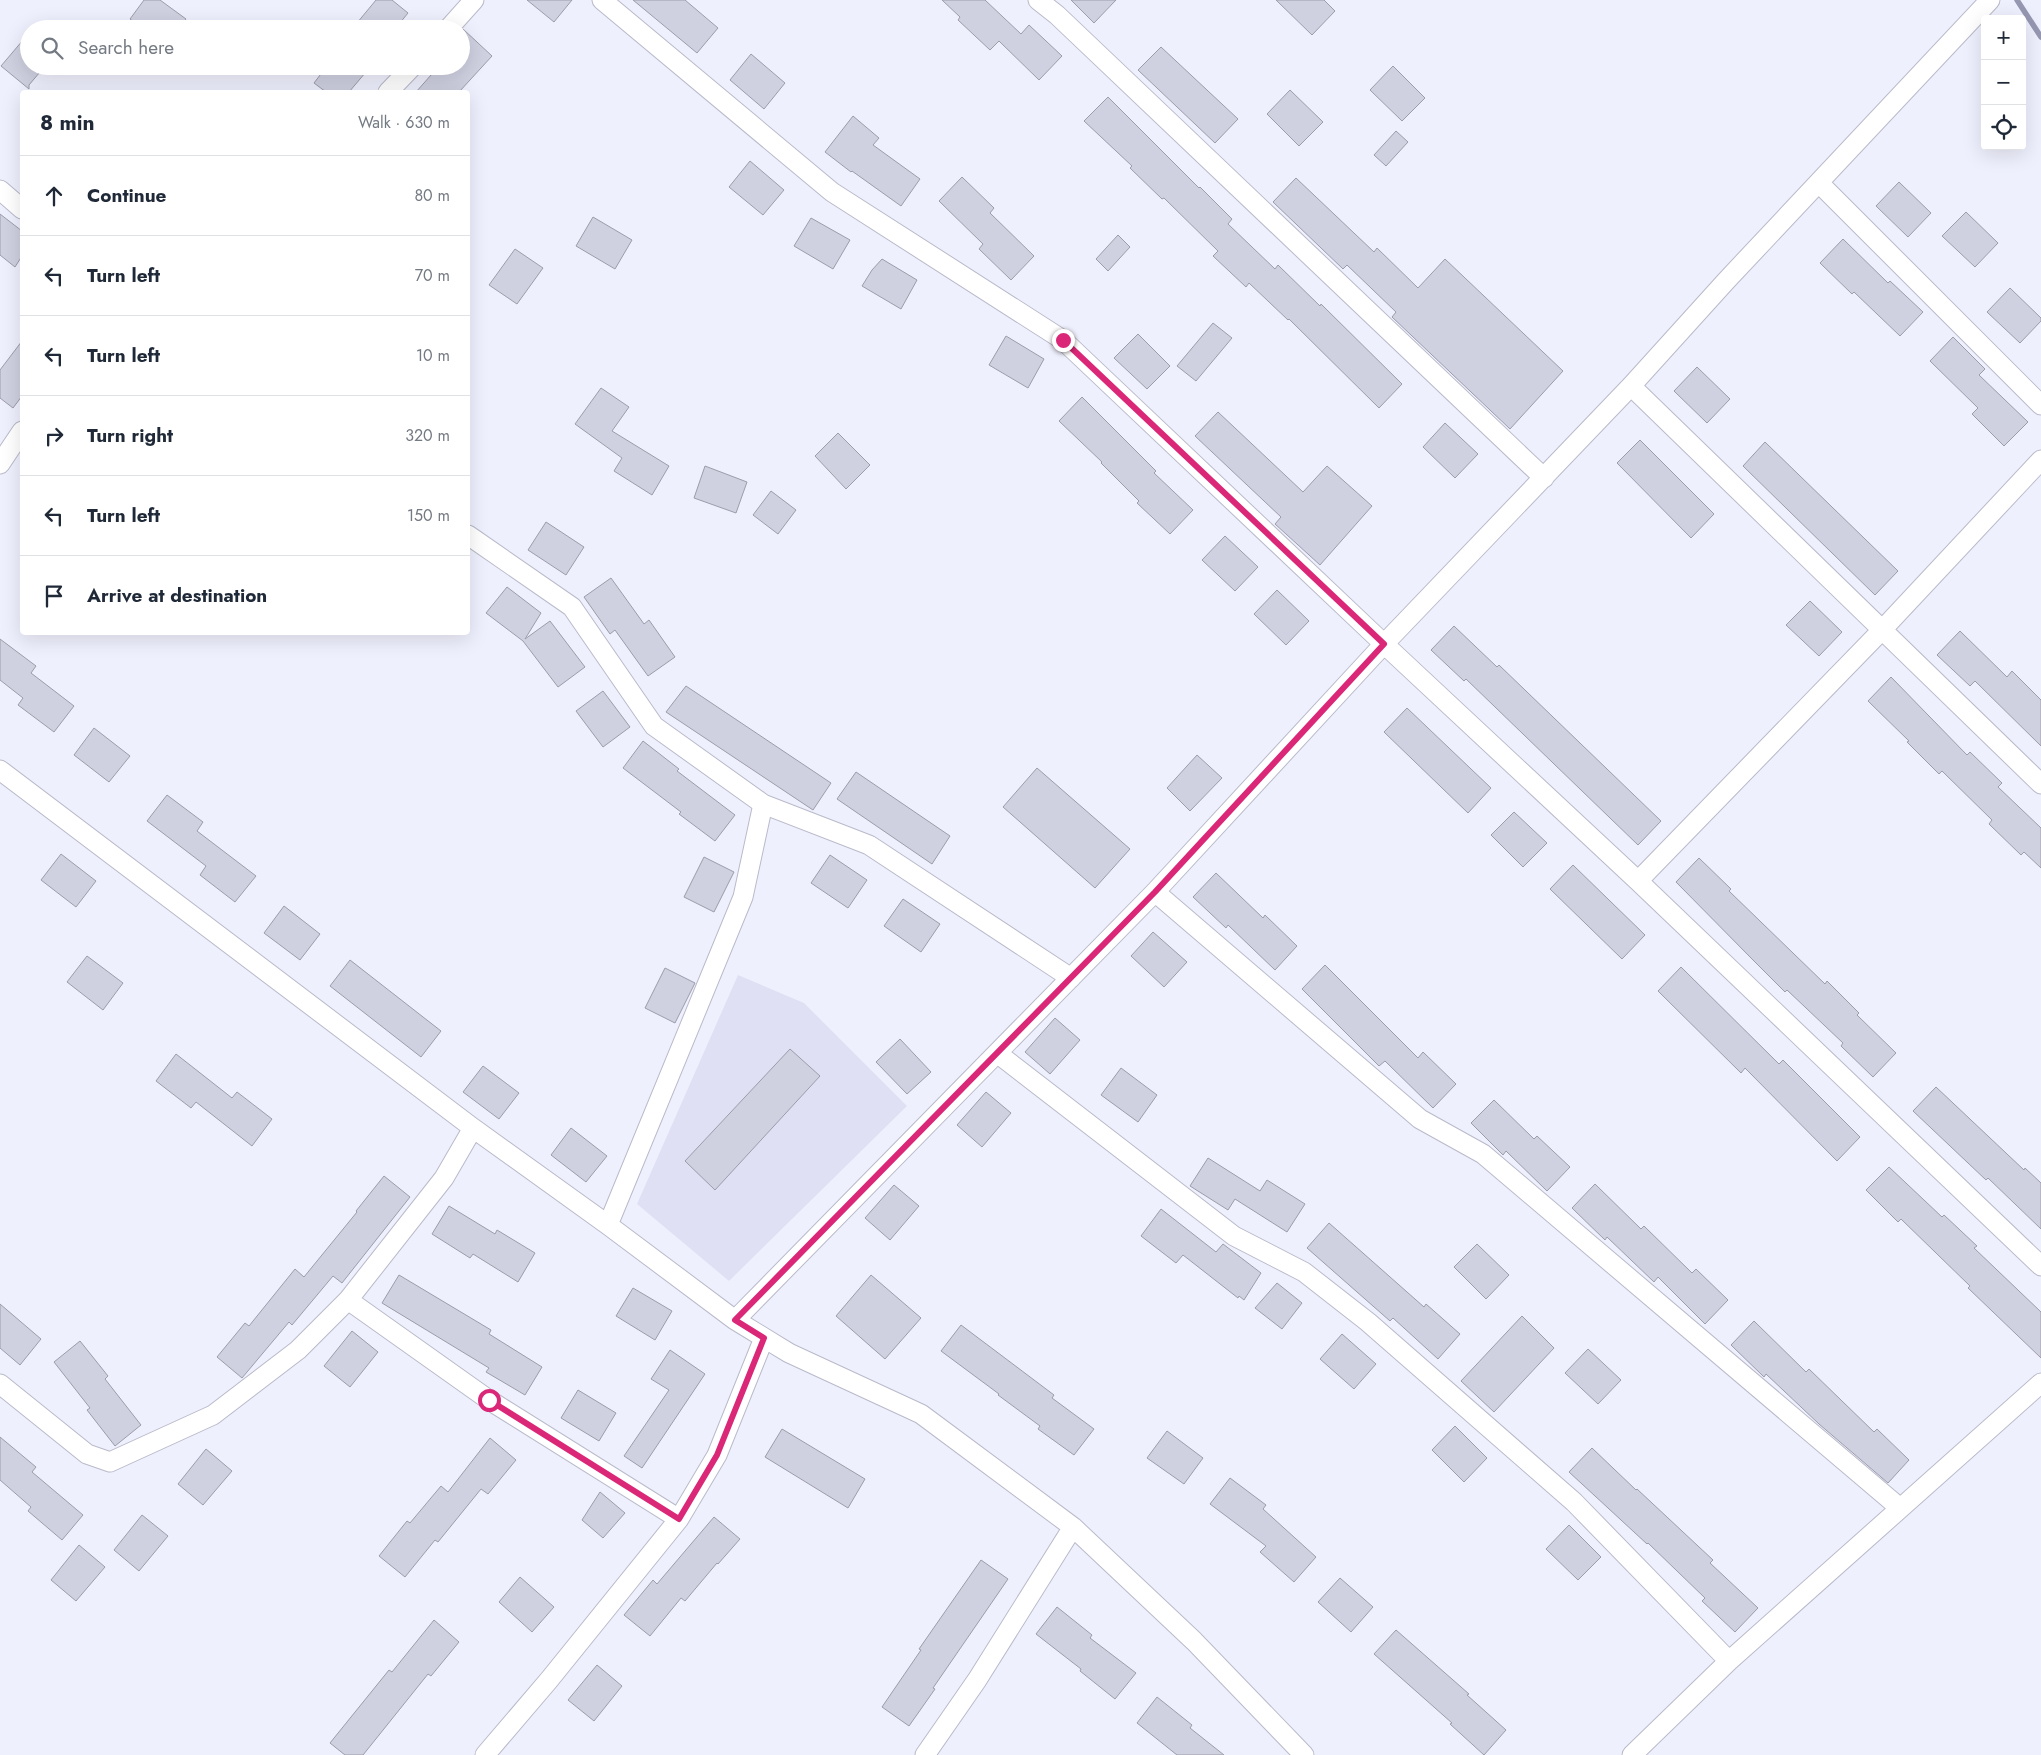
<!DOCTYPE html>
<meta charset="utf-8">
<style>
:root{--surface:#fff;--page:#f2f2f3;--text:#1f2937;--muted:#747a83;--line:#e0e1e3}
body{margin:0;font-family:Jost,sans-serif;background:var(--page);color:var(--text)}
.controls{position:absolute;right:15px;top:15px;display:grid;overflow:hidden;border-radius:5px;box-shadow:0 5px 20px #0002}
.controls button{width:45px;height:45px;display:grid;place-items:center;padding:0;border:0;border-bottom:1px solid var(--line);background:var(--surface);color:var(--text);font:25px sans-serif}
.stop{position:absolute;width:15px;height:15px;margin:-11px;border:4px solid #db2777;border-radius:50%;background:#fff}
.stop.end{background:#db2777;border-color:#fff;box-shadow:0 1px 5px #0008}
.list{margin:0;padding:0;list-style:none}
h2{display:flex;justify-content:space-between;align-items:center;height:65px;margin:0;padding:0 20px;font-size:21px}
h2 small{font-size:16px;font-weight:400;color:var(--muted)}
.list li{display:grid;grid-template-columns:32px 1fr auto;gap:15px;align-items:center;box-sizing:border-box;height:80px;padding:0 20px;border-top:1px solid var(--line)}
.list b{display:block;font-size:19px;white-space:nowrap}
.list em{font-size:16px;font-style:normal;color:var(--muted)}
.icon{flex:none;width:28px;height:28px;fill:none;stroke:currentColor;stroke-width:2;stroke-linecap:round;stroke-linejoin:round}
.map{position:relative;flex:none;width:2041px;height:1755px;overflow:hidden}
.search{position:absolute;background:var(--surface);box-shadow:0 5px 20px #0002;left:20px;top:20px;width:450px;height:55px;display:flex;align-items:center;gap:12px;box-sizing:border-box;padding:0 18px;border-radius:28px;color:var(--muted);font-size:19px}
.panel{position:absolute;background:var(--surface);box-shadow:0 5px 20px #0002;left:20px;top:90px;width:450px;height:545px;border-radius:5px}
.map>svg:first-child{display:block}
.built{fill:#dfe0f3}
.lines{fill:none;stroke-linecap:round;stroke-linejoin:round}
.stream{stroke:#9698b2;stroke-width:5.5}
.building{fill:#cfd0e0;stroke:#9c9cab}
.minor-casing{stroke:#b9baca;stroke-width:21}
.minor{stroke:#fff;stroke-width:19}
.route{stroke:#db2777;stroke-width:6}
</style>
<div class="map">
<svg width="2041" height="1755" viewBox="0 0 2041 1755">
<rect width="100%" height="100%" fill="#eff0fd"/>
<path class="built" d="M738,975L804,1003L907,1106L729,1281L637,1204Z"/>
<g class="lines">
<path class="stream" d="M2017,0L2041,37"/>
</g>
<path class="building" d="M144,0H160L186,19L178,29H143L130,19Z
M376,0H392L408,13L395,29H352Z
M527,0H572L554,22Z
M633,0H685L718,28L697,53Z
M942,0H985L1021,34L1029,25L1062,56L1039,80L999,41L990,50L958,20L960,17Z
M1071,0H1116L1094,23Z
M1276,0H1324L1335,11L1312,35Z
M463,29L492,56L459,92H416L439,66H461Z
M29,33V66H45L29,85V89L1,66Z
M1161,47L1238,119L1215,143L1138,70Z
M751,54L785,83L764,109L730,80Z
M327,66H371L349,92H326L314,83Z
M1393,66L1425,98L1402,121L1370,90Z
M1290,90L1323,122L1299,146L1267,114Z
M1108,97L1199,188L1200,187L1232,219L1228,224L1275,269L1278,265L1320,306L1321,304L1402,384L1379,408L1289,319L1288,320L1249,283L1246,287L1213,256L1218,251L1164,198L1162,199L1130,168L1132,166L1084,121Z
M853,116L879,138L873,145L920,179L901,206L852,171L851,172L825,152Z
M1396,131L1408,142L1386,166L1374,155Z
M750,161L784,190L763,215L729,187Z
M962,177L994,208L990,213L1034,256L1011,280L979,249L983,244L939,201Z
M1296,178L1374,252L1377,248L1418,288L1445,259L1563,371L1510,429L1392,317L1396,312L1347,265L1343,269L1273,202Z
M1899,182L1931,213L1908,237L1876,206Z
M1966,212L1998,243L1975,267L1942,236Z
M0,214L22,231V256L15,267L0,255Z
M593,217L632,240L615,269L576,246Z
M811,218L850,240L833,269L794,246Z
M1118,235L1130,247L1108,271L1096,259Z
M1843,239L1888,283L1890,281L1923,312L1900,336L1854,292L1852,294L1820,263Z
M515,249L543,268L517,304L489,285Z
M882,259L917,280L901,309L862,286L872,270Z
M2010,288L2041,318V321L2020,343L1987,312Z
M1213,323L1232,338L1196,381L1177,366Z
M1138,334L1170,366L1147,389L1114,358Z
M1006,336L1044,359L1028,388L989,365Z
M1953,337L1985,369L1979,375L2028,422L2004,446L1972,414L1978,408L1930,361Z
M22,341V396L13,408L0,398V370Z
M1697,367L1730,399L1707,423L1674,391Z
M601,388L629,407L612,431L669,466L652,495L614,471L622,458L575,424Z
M1082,397L1156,471L1154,473L1193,510L1170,534L1137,503L1139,501L1101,463L1102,462L1059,421Z
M1218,412L1303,492L1327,466L1372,506L1320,565L1275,524L1281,517L1195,436Z
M1445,423L1478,454L1455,478L1423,447Z
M838,433L870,465L846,489L815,456Z
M1640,440L1714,514L1691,538L1617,463Z
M1765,442L1898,571L1875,595L1743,466Z
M705,466L747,482L736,513L694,498Z
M771,491L796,510L778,534L753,515Z
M546,522L584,547L566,575L528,550Z
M1225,536L1258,567L1235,591L1202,560Z
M611,578L644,624L649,620L675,657L648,676L615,630L610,634L584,597Z
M507,587L541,613L525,639L550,621L585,667L558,687L523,641L486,613Z
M1277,590L1309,621L1286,645L1254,614Z
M1810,601L1842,632L1819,656L1786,625Z
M1454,626L1497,667L1499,665L1661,821L1638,845L1466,679L1464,681L1431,650Z
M1960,631L2007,677L2012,671L2041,700V746L1975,681L1970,686L1937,655Z
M0,639L36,666L31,673L74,706L54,732L18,705L23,698L0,680Z
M1891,677L1967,755L1970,752L2002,783L1998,787L2041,828V868L2024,852L2021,855L1989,824L1992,820L1942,771L1939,774L1907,742L1909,741L1868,701Z
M686,686L831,783L813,810L666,712Z
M603,691L630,727L603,747L576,711Z
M1407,708L1491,788L1468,813L1384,732Z
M94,728L130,756L109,782L74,755Z
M643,741L679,769L677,771L735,815L715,841L679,814L681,812L623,768Z
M1197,755L1222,778L1190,811L1167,788Z
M1037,768L1130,849L1095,888L1003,807Z
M856,772L950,836L932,864L837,799Z
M167,795L203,822L197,831L256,876L235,902L200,875L206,866L147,821Z
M1514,812L1547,843L1523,867L1491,835Z
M61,854L96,881L76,907L41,880Z
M830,855L867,880L848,908L811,883Z
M704,857L734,872L714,912L684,897Z
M1699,858L1731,889L1729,891L1825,984L1827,981L1859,1013L1857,1015L1896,1053L1873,1077L1841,1046L1843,1043L1787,990L1785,992L1753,960L1676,882Z
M1573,865L1645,935L1622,959L1550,889Z
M1216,873L1263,918L1265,915L1297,946L1275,970L1228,925L1226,928L1193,897Z
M903,899L940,924L921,952L884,926Z
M284,906L320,934L300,960L264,933Z
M1153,932L1187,962L1164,987L1131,956Z
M87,956L123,983L103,1010L67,982Z
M350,960L441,1031L421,1057L330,986Z
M1325,965L1418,1058L1423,1052L1456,1084L1433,1108L1385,1061L1379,1066L1302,989Z
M1681,967L1779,1064L1783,1060L1860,1137L1837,1161L1745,1068L1741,1073L1658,991Z
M665,968L695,983L675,1023L645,1008Z
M1055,1018L1080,1040L1050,1074L1025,1052Z
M900,1039L931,1072L907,1094L876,1062Z
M790,1049L820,1076L715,1190L685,1161Z
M176,1054L232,1098L237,1092L272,1119L252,1146L196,1102L191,1108L156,1081Z
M483,1066L519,1093L499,1119L463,1092Z
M1121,1068L1157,1095L1138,1122L1101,1095Z
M1936,1087L2024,1170L2025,1168L2041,1183V1229L1988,1178L1986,1180L1913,1111Z
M986,1092L1011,1113L982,1147L957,1125Z
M1494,1100L1534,1139L1537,1136L1570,1167L1547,1191L1506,1151L1503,1155L1471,1123Z
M571,1128L607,1156L586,1182L551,1155Z
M1208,1158L1260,1191L1267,1180L1305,1204L1287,1232L1235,1199L1228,1210L1190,1186Z
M1889,1167L1942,1217L1944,1215L1977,1246L1974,1248L2041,1312V1358L1968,1288L1970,1286L1901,1219L1898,1222L1866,1190Z
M384,1176L410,1197L342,1283L333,1276L292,1325L289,1322L242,1378L217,1357L245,1323L249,1326L295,1269L304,1277L357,1212L356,1211Z
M1595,1184L1641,1229L1644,1226L1692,1273L1696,1269L1728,1300L1705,1324L1658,1277L1654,1282L1607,1237L1605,1240L1572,1208Z
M894,1185L919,1206L890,1240L865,1218Z
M449,1206L495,1234L497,1230L535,1253L518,1282L473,1254L470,1258L432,1234Z
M1161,1209L1216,1252L1223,1244L1261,1273L1244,1300L1239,1296L1238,1298L1183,1255L1176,1263L1141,1236Z
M1329,1223L1424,1307L1426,1304L1460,1334L1438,1359L1393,1318L1390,1321L1307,1248Z
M1477,1244L1509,1275L1486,1299L1454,1267Z
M399,1275L491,1330L489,1334L542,1367L525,1395L486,1372L489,1368L382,1303Z
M871,1275L921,1318L885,1359L836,1316Z
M1277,1283L1302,1303L1282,1329L1255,1308Z
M633,1288L672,1311L655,1340L616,1316Z
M0,1304L41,1339L20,1365L0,1348Z
M1522,1316L1554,1348L1494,1412L1461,1381Z
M1754,1321L1806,1372L1809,1369L1874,1432L1877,1429L1909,1460L1888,1483L1819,1424L1766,1374L1764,1377L1731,1345Z
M961,1325L1054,1395L1052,1398L1094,1429L1074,1455L1038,1429L1040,1426L998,1395L999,1394L941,1351Z
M352,1331L378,1352L350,1387L324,1366Z
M1342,1334L1376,1364L1354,1389L1320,1359Z
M80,1341L108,1376L105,1379L141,1425L115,1446L87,1410L90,1408L54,1362Z
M1588,1349L1621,1380L1598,1404L1565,1373Z
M670,1350L705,1374L642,1468L624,1456L669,1390L651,1379Z
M578,1390L616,1413L599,1441L561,1418Z
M1455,1426L1487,1458L1464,1482L1432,1450Z
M782,1429L865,1479L848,1508L765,1457Z
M1167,1431L1203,1458L1184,1484L1147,1458Z
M0,1437L36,1467L32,1472L83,1515L62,1540L28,1511L31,1507L0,1480Z
M490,1438L516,1460L488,1494L481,1489L438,1542L435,1540L405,1577L379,1556L407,1521L410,1523L441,1486L448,1492Z
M1592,1448L1636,1490L1637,1489L1713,1560L1710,1563L1758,1608L1735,1632L1702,1601L1705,1598L1648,1543L1647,1544L1569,1472Z
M206,1449L232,1471L203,1505L178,1484Z
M1230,1478L1266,1505L1263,1509L1316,1557L1294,1582L1260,1552L1266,1546L1210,1504Z
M600,1492L625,1513L603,1538L582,1520Z
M142,1515L168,1536L139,1571L114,1550Z
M714,1517L740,1539L718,1564L717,1563L685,1601L681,1598L650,1636L624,1615L653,1580L657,1584Z
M1569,1525L1601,1557L1578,1580L1546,1549Z
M79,1545L105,1567L76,1601L51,1580Z
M981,1560L1008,1579L933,1688L935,1689L909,1726L882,1707L921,1650L919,1649Z
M520,1577L554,1607L532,1632L499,1602Z
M1340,1578L1373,1607L1351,1632L1318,1602Z
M1057,1607L1092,1635L1090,1638L1136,1673L1115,1699L1080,1671L1081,1669L1036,1634Z
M434,1620L459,1642L431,1676L428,1674L363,1755H345L330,1743L389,1670L392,1672Z
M1396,1630L1469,1694L1467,1695L1506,1730L1484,1755L1450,1724L1452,1723L1374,1654Z
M597,1665L622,1686L594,1721L568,1700Z
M1157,1697L1192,1725L1190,1728L1224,1755H1177L1137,1723Z"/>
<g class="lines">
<g class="minor-casing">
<path id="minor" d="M602,0L832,192L1063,340L1384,644L1638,881L2041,1266
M1038,0L1057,15L1544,478
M448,29L474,0
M388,92L413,66
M1819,183L2041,405
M0,190L22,209
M1631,386L2041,784
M0,464L22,431
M468,535L572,607L654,726L763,804L869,845L1071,978
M0,770L473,1128L608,1225L735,1320L789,1353L921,1414L1073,1527L1194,1641L1304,1755
M1638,881L1881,631L2041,460
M1155,892L1420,1119L1483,1154L1900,1508
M997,1053L1234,1236L1304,1272L1368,1322L1574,1502L1729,1661
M608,1225L743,897L763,804
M348,1300L489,1400L679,1519
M735,1320L1155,892L1384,644L1631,386L1726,281L1990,0
M0,1384L87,1454L110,1462L213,1415L298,1350L348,1300L444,1178L473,1128
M485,1755L549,1680L679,1519L717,1455L764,1338
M925,1755L977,1680L1073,1527
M1632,1755L1729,1661L2041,1383"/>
</g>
<use href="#minor" class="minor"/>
</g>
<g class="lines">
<path class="route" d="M489,1400L679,1519L717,1455L764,1338L735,1320L1155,892L1384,644L1063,340"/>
</g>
</svg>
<div class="controls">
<button>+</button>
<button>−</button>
<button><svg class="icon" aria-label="locate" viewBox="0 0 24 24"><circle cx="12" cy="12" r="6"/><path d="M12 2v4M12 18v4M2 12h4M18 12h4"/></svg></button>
</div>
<div class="stop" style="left:489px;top:1400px"></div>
<div class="stop end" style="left:1063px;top:340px"></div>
<div class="search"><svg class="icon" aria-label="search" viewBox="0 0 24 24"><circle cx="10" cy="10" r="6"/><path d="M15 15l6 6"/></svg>Search here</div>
<section class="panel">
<h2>8 min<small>Walk · 630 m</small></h2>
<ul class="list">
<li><svg class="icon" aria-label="ahead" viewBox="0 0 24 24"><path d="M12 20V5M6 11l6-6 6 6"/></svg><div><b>Continue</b></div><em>80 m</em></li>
<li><svg class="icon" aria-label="left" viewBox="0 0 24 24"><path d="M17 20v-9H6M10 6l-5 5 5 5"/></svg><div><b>Turn left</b></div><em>70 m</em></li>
<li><svg class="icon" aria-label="left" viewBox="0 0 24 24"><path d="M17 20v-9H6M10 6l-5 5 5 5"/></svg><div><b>Turn left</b></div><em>10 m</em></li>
<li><svg class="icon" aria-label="right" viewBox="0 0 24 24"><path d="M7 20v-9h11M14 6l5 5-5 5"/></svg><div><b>Turn right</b></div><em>320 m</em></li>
<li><svg class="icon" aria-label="left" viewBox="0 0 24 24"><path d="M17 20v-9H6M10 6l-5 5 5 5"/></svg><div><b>Turn left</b></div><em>150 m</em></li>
<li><svg class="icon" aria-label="arrive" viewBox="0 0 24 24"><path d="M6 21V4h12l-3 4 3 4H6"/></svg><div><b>Arrive at destination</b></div></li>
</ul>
</section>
</div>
